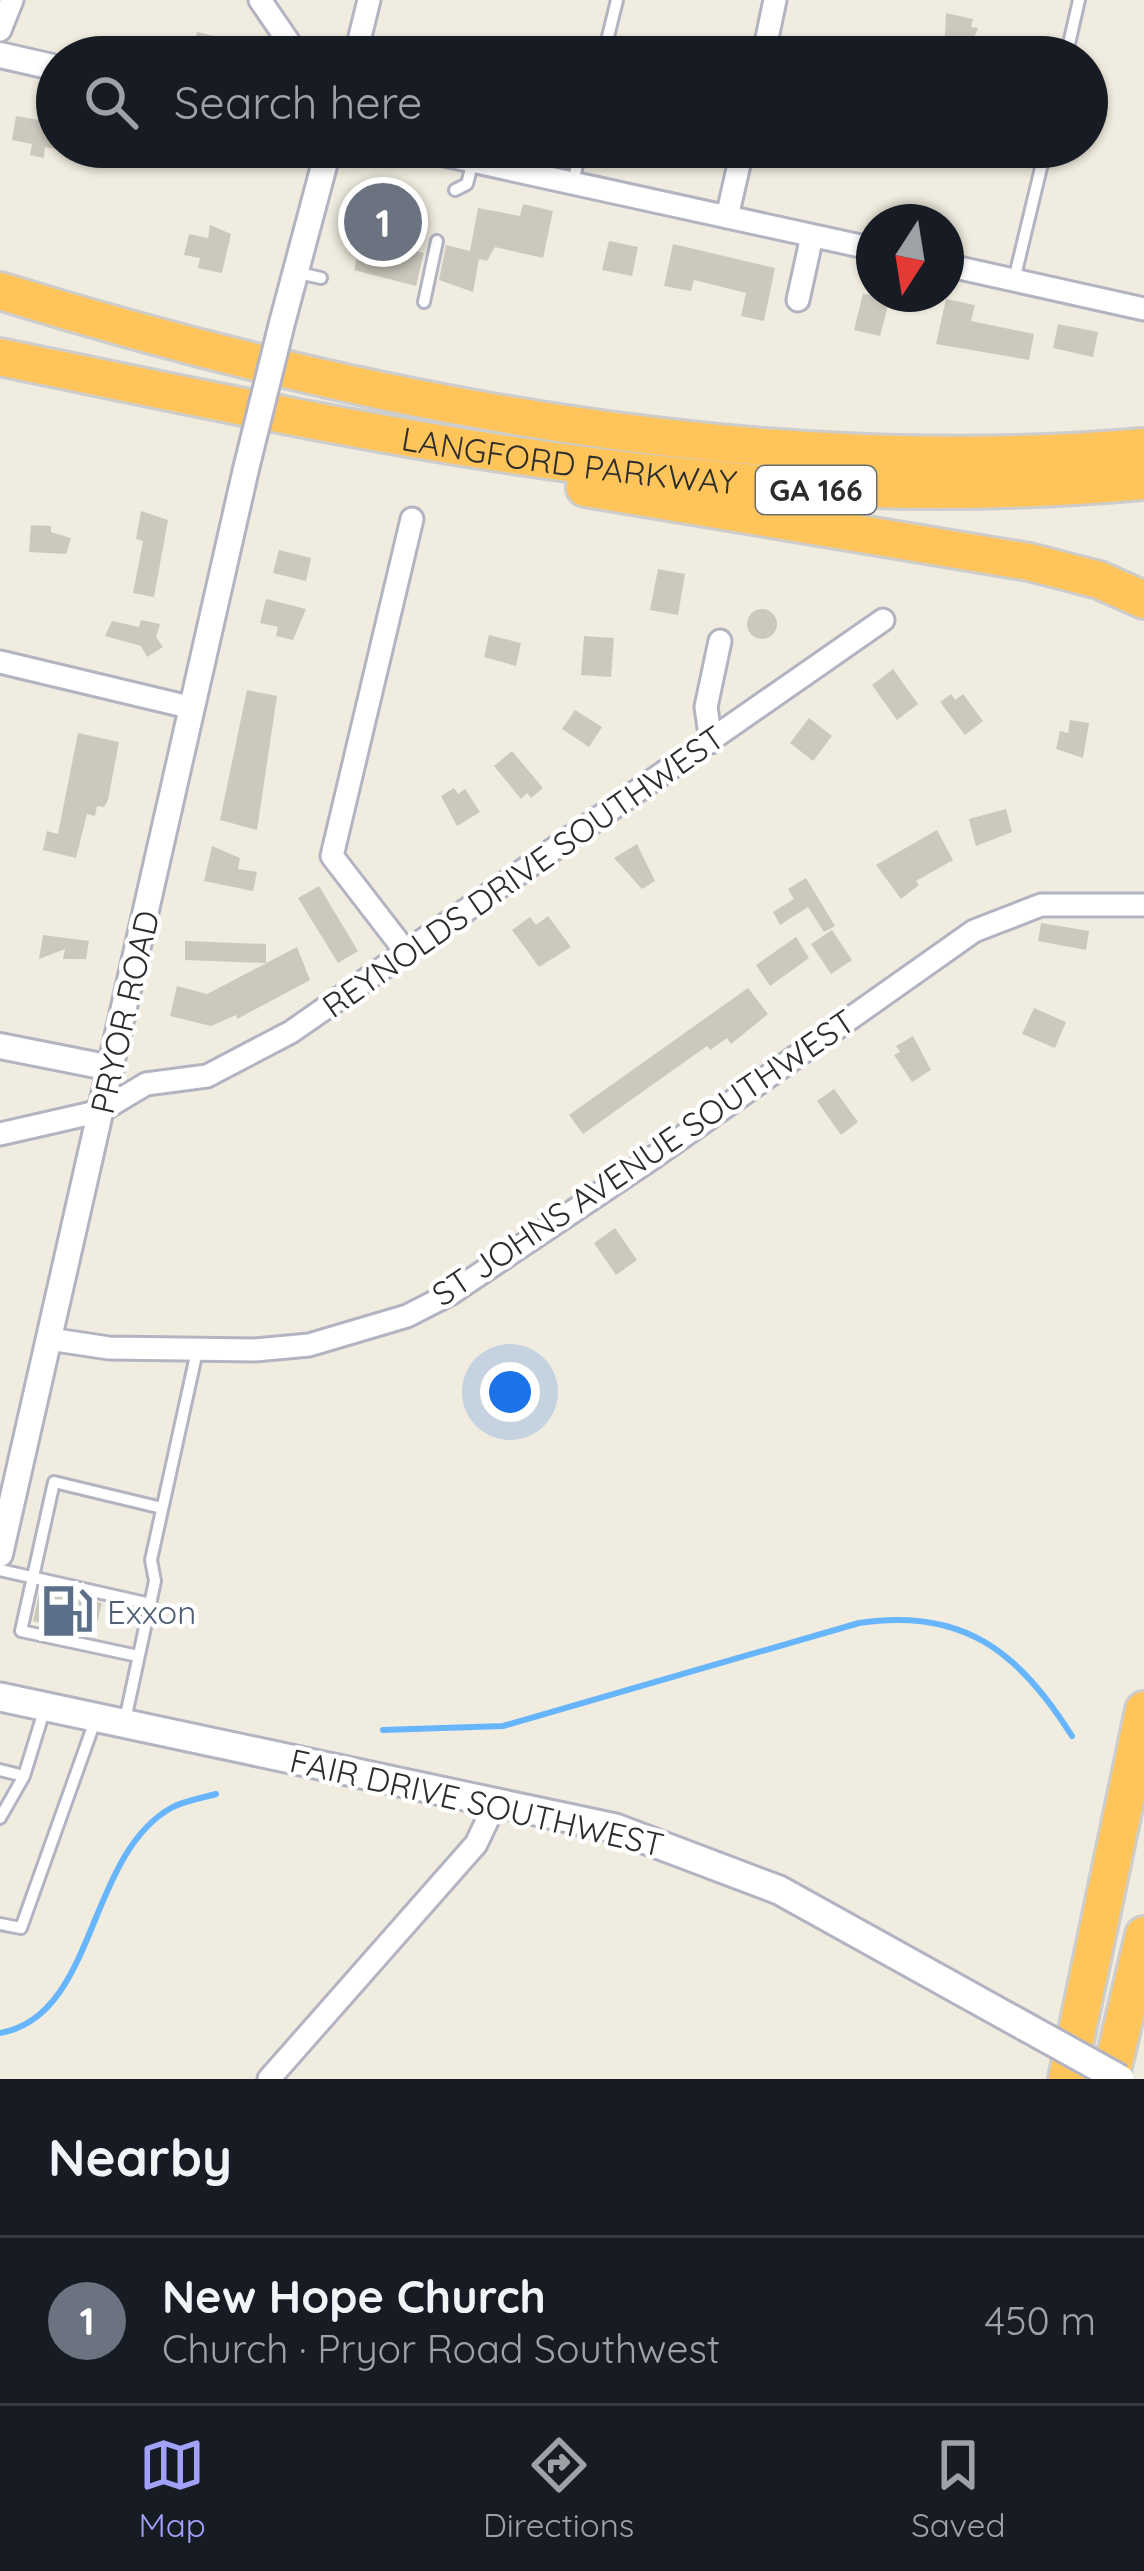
<!DOCTYPE html>
<meta charset="utf-8">
<style>
:root{--surface:#171b24;--page:#242831;--text:#f1f3f6;--muted:#9ea1a6;--line:#363941;--accent:#a2a1fa}
body{margin:0;font-family:Quicksand,sans-serif;background:var(--page);color:var(--text)}
.compass{position:absolute;left:856px;top:204px;width:108px;height:108px;border-radius:50%;background:var(--surface);box-shadow:0 3px 9px #0004;rotate:192deg}
.you{position:absolute;left:510px;top:1392px;width:42px;height:42px;margin:-30px;border:9px solid #fff;border-radius:50%;background:#1a73e8;box-shadow:0 0 0 18px #1a73e833}
.badge{display:grid;place-items:center;width:78px;height:78px;border-radius:50%;background:var(--accent);color:#fff;font-size:39px;font-weight:700}
.pin{position:absolute;translate:-50% -50%;border:6px solid #fff;box-shadow:0 3px 12px #0006}
.list{margin:0;padding:0;list-style:none}
h2{display:flex;justify-content:space-between;align-items:center;height:156px;margin:0;padding:0 48px;font-size:51px}
h2 small{font-size:39px;font-weight:400;color:var(--muted)}
.list li{display:grid;grid-template-columns:78px 1fr auto;gap:36px;align-items:center;box-sizing:border-box;height:168px;padding:0 48px;border-top:3px solid var(--line)}
.list b{display:block;font-size:45px;white-space:nowrap}
.list p{margin:0;font-size:39px;white-space:nowrap;color:var(--muted)}
.list em{font-size:39px;font-style:normal;color:var(--muted)}
.icon{flex:none;width:66px;height:66px;fill:none;stroke:currentColor;stroke-width:2;stroke-linecap:round;stroke-linejoin:round}
.map{position:relative;flex:none;width:1144px;height:2079px;overflow:hidden}
.search{position:absolute;background:var(--surface);box-shadow:0 3px 9px #0004;left:36px;right:36px;top:36px;height:132px;display:flex;align-items:center;gap:30px;box-sizing:border-box;padding:0 42px;border-radius:66px;color:var(--muted);font-size:45px}
.sheet{height:324px;background:var(--surface)}
nav{display:flex;justify-content:space-around;align-items:center;box-sizing:border-box;height:168px;border-top:3px solid var(--line);background:var(--surface);font-size:33px;color:var(--muted)}
nav a{display:grid;justify-items:center;gap:6px}
nav .on{color:var(--accent)}
.map>svg:first-child{display:block}
.lines{fill:none;stroke-linecap:round;stroke-linejoin:round}
.stream{stroke:#67b5fc;stroke-width:6}
.building{fill:#cbc9bd}
.service-casing{stroke:#b3b3c2;stroke-width:16}
.minor-casing{stroke:#b3b3c2;stroke-width:27}
.tertiary-casing{stroke:#b3b3c2;stroke-width:30}
.secondary-casing{stroke:#b3b3c2;stroke-width:33}
.motorway-casing{stroke:#cdcdcd;stroke-width:42}
.service{stroke:#fff;stroke-width:10}
.minor{stroke:#fff;stroke-width:21}
.tertiary{stroke:#fff;stroke-width:24}
.secondary{stroke:#fff;stroke-width:27}
.motorway{stroke:#ffc55b;stroke-width:36}
.tertiary-bridge-casing{stroke:#b3b3c2;stroke-width:30;stroke-linecap:butt}
.secondary-bridge-casing{stroke:#b3b3c2;stroke-width:33;stroke-linecap:butt}
.tertiary-bridge{stroke:#fff;stroke-width:24}
.secondary-bridge{stroke:#fff;stroke-width:27}
.labels{text-anchor:middle;dominant-baseline:central;stroke-width:9;stroke-linejoin:round;paint-order:stroke}
.shield{fill:#fff;stroke:#6c6c6c;stroke-width:3}
.shield-label{font-size:30px;font-weight:bold;fill:#2d2d2d}
.street-label{font-size:33px;fill:#2d2d2d;stroke:#fff}
.service-label{font-size:33px;fill:#4e5e75;stroke:#fff;text-anchor:start}
</style>
<div class="map">
<svg width="1144" height="2079" viewBox="0 0 1144 2079">
<rect width="100%" height="100%" fill="#f0ecdf"/>
<g class="lines">
<path class="stream" d="M383,1730L503,1726L859,1623C963,1607 1019,1652 1072,1736
M0,2033C97,2016 86,1856 171,1808C183,1801 202,1798 216,1794"/>
</g>
<path class="building" d="M946,13L973,19L971,27L978,28L966,57L944,54Z
M197,32L231,40L227,57H191Z
M16,116L57,123V149L45,147L44,158L30,155L32,144L12,140Z
M374,189L407,197L395,246L424,253L416,286L354,270Z
M523,204L553,211L543,258L495,247L487,261L479,259L473,292L439,280L446,245L470,251L478,208L520,216Z
M210,225L231,234L222,273L198,268L200,258L184,255L189,234L208,238Z
M609,241L638,247L632,276L602,270Z
M673,244L775,268L764,321L741,316L746,293L694,280L691,291L664,286Z
M863,294L890,298L880,336L854,330Z
M946,299L975,305L971,321L1034,334L1029,360L936,344Z
M1058,324L1098,332L1093,357L1053,348Z
M141,511L168,520L154,597L133,593L143,541L136,539Z
M31,525L51,526V532L71,538L66,554L29,552Z
M279,550L311,558L306,581L273,573Z
M658,569L685,574L678,615L650,610Z
M266,599L306,609L293,640L276,636L278,627L260,623Z
M747 624a15 15 0 1 1 30 0a15 15 0 1 1-30 0Z
M141,620L160,624L156,637L163,647L147,657L141,646L105,636L112,621L139,627Z
M489,635L521,643L516,666L484,657Z
M584,636L614,638L611,677L581,675Z
M893,669L918,704L897,720L872,685Z
M247,690L277,696L257,830L220,820Z
M951,694L955,700L963,694L983,721L965,735L940,702Z
M575,710L602,727L589,747L562,729Z
M809,718L832,736L813,761L790,743Z
M1070,720L1089,723L1083,758L1056,749L1060,731L1068,733Z
M78,733L119,742L108,800L104,807L97,806L95,816L87,814L76,858L43,850L47,831L58,834Z
M512,751L543,788L531,798L527,793L521,799L494,766Z
M454,788L458,794L465,789L480,812L457,826L441,796Z
M1006,809L1012,832L976,846L969,819Z
M937,830L953,860L916,881L919,885L901,899L876,865Z
M637,844L655,881L642,889L614,858Z
M212,846L240,858L238,869L257,872L253,891L204,881Z
M806,878L835,926L824,932L808,907L780,925L773,912L794,899L788,889Z
M319,886L358,951L338,963L298,898Z
M548,916L571,947L539,967L512,930L530,917L536,925Z
M1041,923L1089,931L1086,950L1038,941Z
M832,930L852,960L831,974L811,944Z
M43,935L89,941L86,959H63L65,949L39,959Z
M796,937L809,958L770,986L756,965Z
M185,941L266,944V963L185,960Z
M297,947L310,980L237,1019L236,1015L211,1026L170,1016L177,986L207,994Z
M748,988L768,1014L731,1044L727,1038L710,1050L707,1046L583,1134L569,1115Z
M1034,1008L1066,1022L1055,1048L1022,1034Z
M913,1036L931,1070L912,1082L894,1055L900,1052L896,1046Z
M834,1089L858,1122L841,1135L817,1101Z
M615,1228L637,1260L616,1275L594,1243Z
M40,1589L102,1603L94,1635L33,1621Z"/>
<g class="lines">
<g class="service-casing">
<path id="service" d="M617,0L604,53L622,57
M1066,57L1079,0
M573,183L581,147
M455,190L467,184L473,161
M299,273L321,278
M1014,280L1046,147
M424,302L437,241
M0,1570L150,1604
M138,1656L21,1631L54,1482L162,1508
M125,1720L155,1581L151,1560L197,1351
M0,1770L24,1776
M0,1818L24,1776L44,1711
M0,1924L21,1928L95,1721"/>
</g>
<g class="minor-casing">
<path id="minor" d="M260,0L299,57
M0,30L12,0
M355,57L369,0
M763,57L775,0
M408,147L874,249
M727,217L743,147
M946,265L1144,309
M798,300L812,236
M0,662L193,708
M711,742L706,707L720,641
M406,952L332,856L412,519
M0,1134L101,1111L146,1084L207,1076L291,1032L883,620
M49,1339L109,1348L255,1350L309,1345L407,1316L450,1294L654,1157L974,931L1041,905H1144
M269,2079L476,1844L497,1800"/>
</g>
<g class="tertiary-casing">
<path id="tertiary" d="M0,55L57,68
M282,323L329,147
M0,1046L111,1068
M0,1554L246,469"/>
</g>
<g class="secondary-casing">
<path id="secondary" d="M0,1697L615,1828L779,1890L1026,2027"/>
</g>
<g class="motorway-casing">
<g id="motorway">
<path d="M0,291C369,405 758,480 1144,447"/>
<path id="s1" d="M0,357C390,438 742,517 1144,481"/>
<path d="M585,488L1029,562L1099,580L1144,600"/>
<path d="M1067,2079L1144,1710"/>
<path d="M1110,2079L1144,1935"/>
</g>
</g>
<use href="#service" class="service"/>
<use href="#minor" class="minor"/>
<use href="#tertiary" class="tertiary"/>
<use href="#secondary" class="secondary"/>
<use href="#motorway" class="motorway"/>
<g class="tertiary-bridge-casing">
<path id="tertiary-bridge" d="M246,469L282,323"/>
</g>
<g class="secondary-bridge-casing">
<path id="secondary-bridge" d="M1026,2027L1120,2079"/>
</g>
<use href="#tertiary-bridge" class="tertiary-bridge"/>
<use href="#secondary-bridge" class="secondary-bridge"/>
</g>
<defs>
<g id="fuel-bare" transform="scale(4.14)"><path d="M-5.5-6h7V0h2V4h1.3V-2.5L3-4.5l.8-.8L6-3V5H2.5V1h-1V6h-7ZM-4.2-4.7v3.2H.2V-4.7Z" fill="#5c6f8a" stroke="#fff" stroke-width="2.5" paint-order="stroke"/></g>
</defs>
<g fill-rule="evenodd">
<use href="#fuel-bare" x="67" y="1611"/>
</g>
<g class="labels">
<rect class="shield" x="756" y="466" width="120" height="48" rx="9"/>
<g class="shield-label">
<text x="816" y="490">GA 166</text>
</g>
<g class="street-label">
<text stroke="none"><textPath href="#s1" startOffset="579">LANGFORD PARKWAY</textPath></text>
<text transform="translate(523 871) rotate(-35)">REYNOLDS DRIVE SOUTHWEST</text>
<text transform="translate(124 1012) rotate(-77)">PRYOR ROAD</text>
<text transform="translate(643 1157) rotate(-34)">ST JOHNS AVENUE SOUTHWEST</text>
<text transform="translate(477 1802) rotate(13)">FAIR DRIVE SOUTHWEST</text>
</g>
<g class="service-label">
<text x="107" y="1611">Exxon</text>
</g>
</g>
</svg>
<svg class="compass" viewBox="-18 -18 36 36"><path d="M0-13l5 13h-10z" fill="#e53935"/><path d="M0 13l5-13h-10z" fill="#9ea1a6"/></svg>
<div class="you"></div>
<div class="pin badge" style="left:383px;top:222px;background:#6b7280">1</div>
<div class="search"><svg class="icon" aria-label="search" viewBox="0 0 24 24"><circle cx="10" cy="10" r="6"/><path d="M15 15l6 6"/></svg>Search here</div>
</div>
<section class="sheet">
<h2>Nearby<small></small></h2>
<ul class="list">
<li><span class="badge" style="background:#6b7280">1</span><div><b>New Hope Church</b><p>Church · Pryor Road Southwest</p></div><em>450 m</em></li>
</ul>
</section>
<nav>
<a class="on"><svg class="icon" aria-label="map" viewBox="0 0 24 24"><path d="M3 6l6-2 6 2 6-2v14l-6 2-6-2-6 2zM9 4v14M15 6v14"/></svg>Map</a>
<a><svg class="icon" aria-label="directions" viewBox="0 0 24 24"><path d="M12 3l9 9-9 9-9-9zM9 14v-3h6M13 9l2 2-2 2"/></svg>Directions</a>
<a><svg class="icon" aria-label="saved" viewBox="0 0 24 24"><path d="M7 4h10v16l-5-4-5 4z"/></svg>Saved</a>
</nav>
